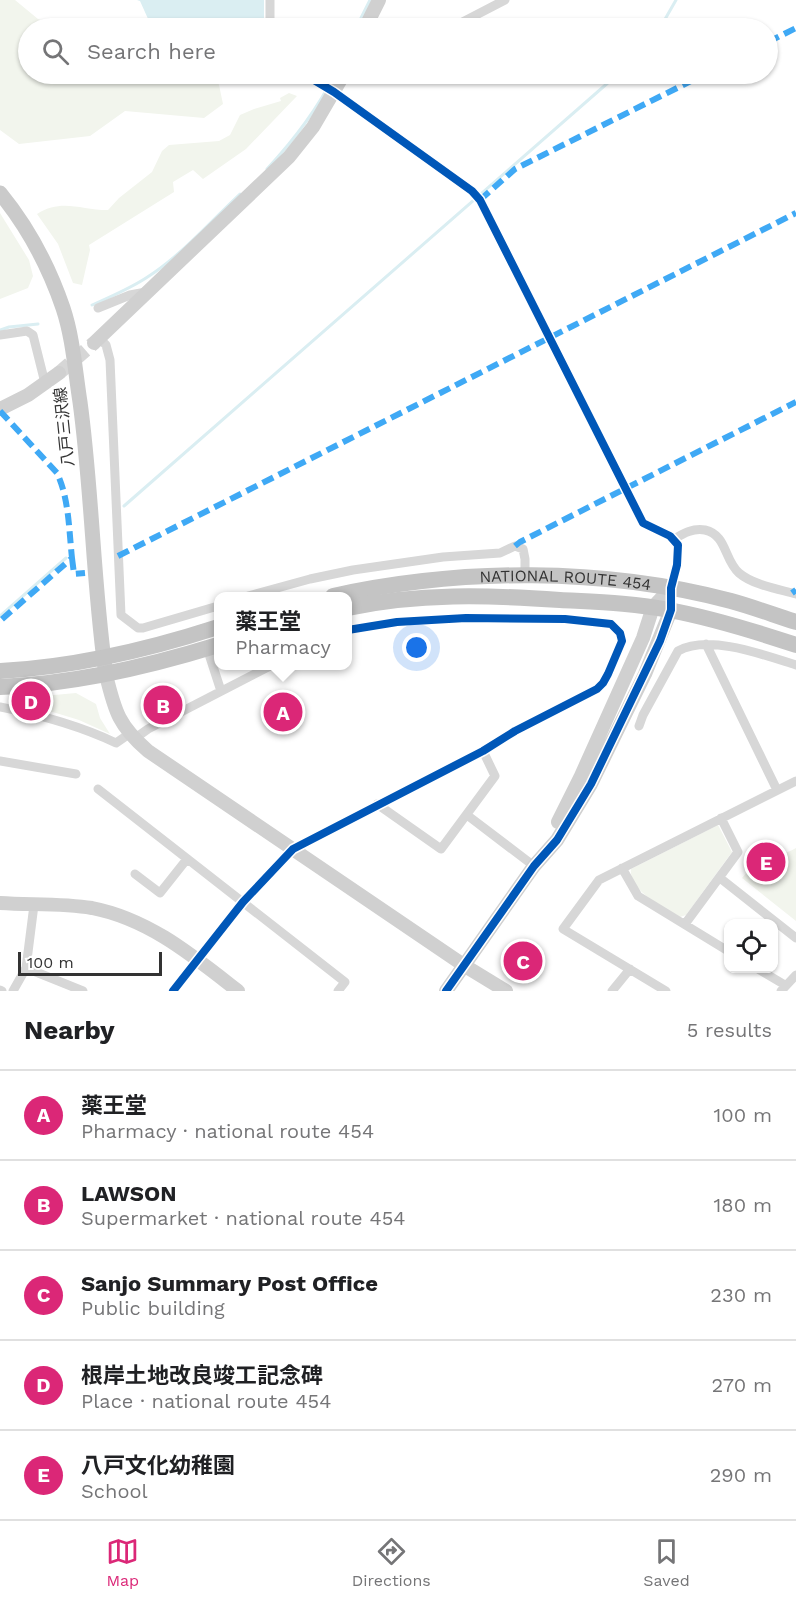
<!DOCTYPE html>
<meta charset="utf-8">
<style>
:root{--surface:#fff;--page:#f6f6f6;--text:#202124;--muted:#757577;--line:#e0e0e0;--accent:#db2777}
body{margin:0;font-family:"Work Sans","Noto Sans JP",sans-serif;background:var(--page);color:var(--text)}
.controls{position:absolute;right:18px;bottom:18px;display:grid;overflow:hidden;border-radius:12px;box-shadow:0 2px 4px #0004}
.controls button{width:54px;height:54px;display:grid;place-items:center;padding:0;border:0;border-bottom:2px solid var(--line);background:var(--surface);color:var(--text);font:30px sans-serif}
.scale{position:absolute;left:18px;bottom:15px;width:144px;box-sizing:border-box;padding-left:6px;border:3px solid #333;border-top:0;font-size:16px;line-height:21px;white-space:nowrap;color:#333;-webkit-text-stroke:4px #fff;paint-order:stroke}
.you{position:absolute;left:417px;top:648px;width:21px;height:21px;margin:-15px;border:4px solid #fff;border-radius:50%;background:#1a73e8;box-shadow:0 0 0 9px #1a73e833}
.badge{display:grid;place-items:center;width:39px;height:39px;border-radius:50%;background:var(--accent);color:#fff;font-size:20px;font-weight:700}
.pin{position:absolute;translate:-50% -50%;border:3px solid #fff;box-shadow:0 2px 6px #0006}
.popup{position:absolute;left:214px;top:592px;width:138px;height:78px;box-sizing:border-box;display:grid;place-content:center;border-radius:12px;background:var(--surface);filter:drop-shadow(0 2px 4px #0005);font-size:20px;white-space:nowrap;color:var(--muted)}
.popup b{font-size:22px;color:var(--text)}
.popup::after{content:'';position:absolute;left:50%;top:100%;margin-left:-12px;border:12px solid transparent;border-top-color:var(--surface)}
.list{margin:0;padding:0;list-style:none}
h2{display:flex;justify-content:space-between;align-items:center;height:78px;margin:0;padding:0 24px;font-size:26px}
h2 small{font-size:20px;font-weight:400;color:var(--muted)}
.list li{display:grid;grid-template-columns:39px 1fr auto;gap:18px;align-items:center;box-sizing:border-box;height:90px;padding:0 24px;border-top:2px solid var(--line)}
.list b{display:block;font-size:22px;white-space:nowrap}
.list p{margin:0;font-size:20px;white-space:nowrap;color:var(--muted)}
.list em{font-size:20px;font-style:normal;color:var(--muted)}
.icon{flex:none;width:33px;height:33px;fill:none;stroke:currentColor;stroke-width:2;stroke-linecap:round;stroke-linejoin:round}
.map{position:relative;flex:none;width:796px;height:991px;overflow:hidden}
.search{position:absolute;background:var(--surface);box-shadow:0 2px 4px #0004;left:18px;right:18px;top:18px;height:66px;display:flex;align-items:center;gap:15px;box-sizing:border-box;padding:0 21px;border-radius:33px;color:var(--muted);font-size:22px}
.sheet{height:528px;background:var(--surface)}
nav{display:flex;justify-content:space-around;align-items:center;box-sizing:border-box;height:84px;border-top:2px solid var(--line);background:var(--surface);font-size:16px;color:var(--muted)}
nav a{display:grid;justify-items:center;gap:3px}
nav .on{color:var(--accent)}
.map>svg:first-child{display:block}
.green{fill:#f2f5ed}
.water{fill:#daeef2}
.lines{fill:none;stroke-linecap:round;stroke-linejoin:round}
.stream{stroke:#daeef2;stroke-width:3}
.secondary-tunnel{stroke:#d6d6d6;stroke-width:14;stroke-dasharray:14 7;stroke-linecap:butt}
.street{stroke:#d7d7d7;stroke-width:9}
.secondary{stroke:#d0d0d0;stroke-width:14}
.primary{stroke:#cacaca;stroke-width:15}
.highway{stroke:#c4c4c4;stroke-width:16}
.quiet{stroke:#3fa9f5;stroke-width:6;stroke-dasharray:12 6;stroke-linecap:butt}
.cycleway-casing{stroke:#fff;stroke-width:11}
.cycleway{stroke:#0057b8;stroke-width:8}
.labels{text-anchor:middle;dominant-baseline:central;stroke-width:6;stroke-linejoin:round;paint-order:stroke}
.street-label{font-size:16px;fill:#333;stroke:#fff}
</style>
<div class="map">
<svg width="796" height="991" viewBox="0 0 796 991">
<rect width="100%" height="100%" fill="#fff"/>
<path class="green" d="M0,0H15L38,19L62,28H28V74H214L219,85L223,104L204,118L125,111L90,136L19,144L0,130Z
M289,93L297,96L246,149L203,179L193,170L173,182L174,192L89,245L90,250L82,285L73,283L58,244L37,214C62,198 80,210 108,210L119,198L152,172L162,151L169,145L219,141L230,135L240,115L254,109L281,101L280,98Z
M0,213L29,260L33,276L28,288L0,299Z
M76,693L96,704L100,718L110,734L79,720L43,709V696Z
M718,825L732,852L686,915L680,917C664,907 628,891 631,869Z
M757,846C769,857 783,856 796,848V921L742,878L758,859L753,848Z"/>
<path class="water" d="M137,0H264V28H195L192,26L179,27L167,21H149L140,1Z"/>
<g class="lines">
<path class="stream" d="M356,28L370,0
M660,28L676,0
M267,169C294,140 317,110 335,74
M92,305C110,297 129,289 146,278C181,256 210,222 240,194
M0,330L9,327L38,324
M124,506L618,74
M0,616L66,558"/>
<path class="secondary-tunnel" d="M59,373L94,343"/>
<path class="street" d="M270,0V28
M451,28L505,0
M304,74L334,92L472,191L480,200L643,523L670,536L678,545L677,565L671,588V610
M341,79L357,78L365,74
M98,308L130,295L146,292
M0,335L27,331L33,335L45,383
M99,338L106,345L110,360L121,615L138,628H143L218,606
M674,539C684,533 693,528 705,530C727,535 724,560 739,573C753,585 778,589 796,594
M248,596L310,579L353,570L443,557L500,553L515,546L523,549L525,559V576
M706,644L777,790
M207,648L221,691
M14,686V710
M0,707C41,715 78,725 116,743L129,734
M639,726L643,715L678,651C709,634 764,655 796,665
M134,739L148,729L270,666
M0,761L76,774
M98,789L345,982L338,991
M377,804L441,849L495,776L483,751
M467,815L534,866
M622,868L638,896L728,951
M135,874L160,893L187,859
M720,878L796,938
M34,905L26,968L83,991
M685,924L738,852L721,818
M758,969L785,985
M0,990L2,991
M13,991L26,968
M173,991L243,902L293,849L483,751L515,731L597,689L603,683L608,674L622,641L620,633L611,624L565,619L466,618L397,622L348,630
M612,991L630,969
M666,991L563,929L599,880L796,781
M781,991L796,975"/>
<path class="secondary" d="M365,28L379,0
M94,343L289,157L313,127L344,74
M0,409L28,395L59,373
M106,675C115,712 119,726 148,751L465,966L506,991
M558,822L580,778L643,638L653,607L671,588
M0,903C30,905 62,903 92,908C149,919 193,956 238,991
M446,991L534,866L557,840L591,784L645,674L671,610"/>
<path class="primary" d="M0,193C27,226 49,267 63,308C73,338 75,370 80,402C92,490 93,580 105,668"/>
<g class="highway">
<path id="s1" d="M333,596C461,568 603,567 731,601C753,607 774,615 796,622"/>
<path d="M348,608C417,593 489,595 560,600C596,602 633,603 669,610C712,618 754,631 796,645"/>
<path d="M0,671C75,667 147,650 218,627"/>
<path d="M0,687C75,684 147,667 218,645"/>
</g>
<path class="quiet" d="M768,42L796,28
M480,200L515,169L705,74
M0,411L57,473C69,498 69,531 72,558L0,621
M515,546L520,542L796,402
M118,556L796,213
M72,558L74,574L85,573
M792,593L796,590"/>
<g class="cycleway-casing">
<path id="cycleway" d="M304,74L334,92L472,191L480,200L643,523L670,536L678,545L677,565L671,588V610L660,641L591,784L557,840L534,866L446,991
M173,991L243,902L293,849L483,751L515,731L597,689L603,683L608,674L622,641L620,633L611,624L565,619L466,618L397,622L348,630"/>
</g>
<use href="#cycleway" class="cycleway"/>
</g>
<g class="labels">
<g class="street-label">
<text transform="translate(64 427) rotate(-96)">八戸三沢線</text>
<text stroke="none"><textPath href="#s1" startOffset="234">NATIONAL ROUTE 454</textPath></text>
</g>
</g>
</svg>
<div class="controls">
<button><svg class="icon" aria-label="locate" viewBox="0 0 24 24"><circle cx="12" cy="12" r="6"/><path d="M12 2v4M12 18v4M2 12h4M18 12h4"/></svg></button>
</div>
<div class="scale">100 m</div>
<div class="you"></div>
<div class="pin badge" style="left:283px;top:712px">A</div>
<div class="popup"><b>薬王堂</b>Pharmacy</div>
<div class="pin badge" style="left:163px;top:705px">B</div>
<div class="pin badge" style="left:523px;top:961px">C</div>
<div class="pin badge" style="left:31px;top:701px">D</div>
<div class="pin badge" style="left:766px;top:862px">E</div>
<div class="search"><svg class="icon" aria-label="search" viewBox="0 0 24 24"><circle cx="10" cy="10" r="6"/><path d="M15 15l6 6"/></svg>Search here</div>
</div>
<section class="sheet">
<h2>Nearby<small>5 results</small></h2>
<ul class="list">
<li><span class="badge">A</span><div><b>薬王堂</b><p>Pharmacy · national route 454</p></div><em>100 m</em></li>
<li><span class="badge">B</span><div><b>LAWSON</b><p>Supermarket · national route 454</p></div><em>180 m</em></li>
<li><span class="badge">C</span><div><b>Sanjo Summary Post Office</b><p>Public building</p></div><em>230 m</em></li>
<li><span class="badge">D</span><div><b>根岸土地改良竣工記念碑</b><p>Place · national route 454</p></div><em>270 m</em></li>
<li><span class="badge">E</span><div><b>八戸文化幼稚園</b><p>School</p></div><em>290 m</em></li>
</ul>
</section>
<nav>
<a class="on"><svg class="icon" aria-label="map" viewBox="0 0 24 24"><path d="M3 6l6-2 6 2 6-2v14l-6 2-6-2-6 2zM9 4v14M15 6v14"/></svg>Map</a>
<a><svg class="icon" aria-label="directions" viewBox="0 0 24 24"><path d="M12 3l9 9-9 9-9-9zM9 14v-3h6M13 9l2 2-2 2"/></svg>Directions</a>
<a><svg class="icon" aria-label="saved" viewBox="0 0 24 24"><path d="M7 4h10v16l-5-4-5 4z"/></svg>Saved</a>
</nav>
